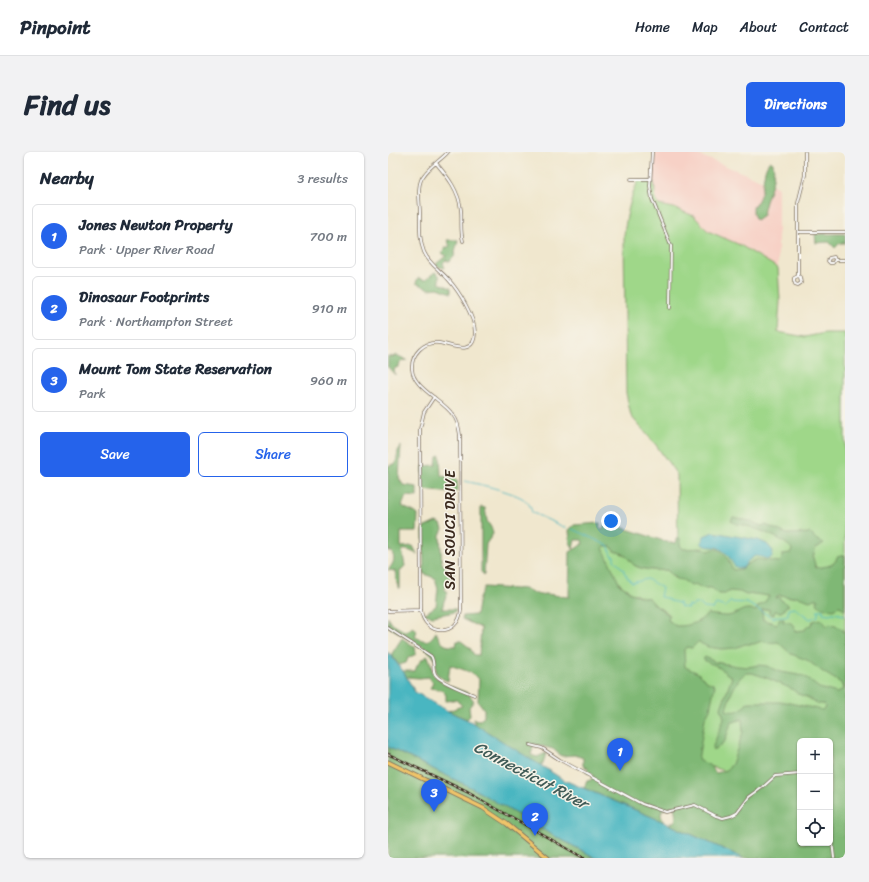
<!DOCTYPE html>
<meta charset="utf-8">
<style>
:root{--surface:#fff;--page:#f2f2f3;--text:#1f2937;--muted:#747a83;--line:#e0e1e3;--accent:#2563eb}
body{margin:0;font-family:Sriracha,sans-serif;background:var(--page);color:var(--text)}
.controls{position:absolute;right:12px;bottom:12px;display:grid;overflow:hidden;border-radius:6px;box-shadow:0 1px 3px #0004}
.controls button{width:36px;height:36px;display:grid;place-items:center;padding:0;border:0;border-bottom:1px solid var(--line);background:var(--surface);color:var(--text);font:20px sans-serif}
.you{position:absolute;left:223px;top:369px;width:14px;height:14px;margin:-10px;border:3px solid #fff;border-radius:50%;background:#1a73e8;box-shadow:0 0 0 6px #1a73e833}
.badge{display:grid;place-items:center;width:26px;height:26px;border-radius:50%;background:var(--accent);color:#fff;font-size:13px;font-weight:700}
.pin{position:absolute;translate:-50% -33px;filter:drop-shadow(0 1px 2px #0008)}
.pin::after{content:'';position:absolute;top:21px;width:14px;height:12px;background:inherit;clip-path:polygon(0 0,100% 0,50% 100%)}
.list{margin:0;padding:0;list-style:none}
h2{display:flex;justify-content:space-between;align-items:center;height:52px;margin:0;padding:0 16px;font-size:17px}
h2 small{font-size:13px;font-weight:400;color:var(--muted)}
.list li{display:grid;grid-template-columns:26px 1fr auto;gap:12px;align-items:center;box-sizing:border-box;height:64px;margin:0 8px 8px;padding:0 8px;border:1px solid var(--line);border-radius:6px}
.list b{display:block;font-size:15px;white-space:nowrap}
.list p{margin:0;font-size:13px;white-space:nowrap;color:var(--muted)}
.list em{font-size:13px;font-style:normal;color:var(--muted)}
.actions{display:flex;gap:8px;padding:12px 16px}
.actions a{flex:1;padding:9px 0;border:1px solid var(--accent);border-radius:6px;text-align:center;font-size:14px;color:var(--accent)}
.actions .main{background:var(--accent);color:#fff}
.icon{flex:none;width:22px;height:22px;fill:none;stroke:currentColor;stroke-width:2;stroke-linecap:round;stroke-linejoin:round}
.map{position:relative;flex:none;width:457px;height:706px;overflow:hidden;border-radius:6px}
header{display:flex;align-items:center;gap:24px;box-sizing:border-box;height:56px;padding:0 20px;background:var(--surface);border-bottom:1px solid var(--line)}
header strong{font-size:19px}
nav{display:flex;gap:22px;margin-inline-start:auto;font-size:14px}
.intro{display:flex;align-items:center;justify-content:space-between;box-sizing:border-box;height:96px;padding:0 24px}
h1{margin:0;font-size:28px}
.button{padding:10px 18px;border-radius:6px;background:var(--accent);color:#fff;font-size:14px;font-weight:700}
main{display:flex;gap:24px;padding:0 24px}
aside{flex:1;background:var(--surface);border-radius:6px;box-shadow:0 1px 3px #0004}
.map>svg:first-child{display:block}
.built{fill:#f7d1c6}
.green{fill:#9fd789;stroke:#6d8054}
.forest{fill:#7fb875;stroke:#5d714a;fill-rule:evenodd}
.water{fill:#48b6c1;stroke:#427070}
.lines{fill:none;stroke-linecap:round;stroke-linejoin:round}
.stream{stroke:#48b6c1;stroke-width:1}
.minor-casing{stroke:#7a6c5c;stroke-width:3.5}
.primary-casing{stroke:#7a6c5c;stroke-width:5}
.minor{stroke:#fff;stroke-width:2}
.primary{stroke:#efc469;stroke-width:3.5}
.rail-casing{stroke:#3b2a1e;stroke-width:2.5}
.rail{stroke:#f7f3e8;stroke-width:1;stroke-dasharray:3;stroke-linecap:butt}
.labels{text-anchor:middle;dominant-baseline:central;stroke-width:3;stroke-linejoin:round;paint-order:stroke}
.street-label{font-size:15px;fill:#3b2a1e;stroke:#f7f3e8}
.water-label{font-size:16px;font-style:italic;fill:#405b57;stroke:#f7f3e8}
</style>
<header>
<strong>Pinpoint</strong>
<nav><a>Home</a><a>Map</a><a>About</a><a>Contact</a></nav>
</header>
<div class="intro"><h1>Find us</h1><a class="button">Directions</a></div>
<main>
<aside>
<h2>Nearby<small>3 results</small></h2>
<ul class="list">
<li><span class="badge">1</span><div><b>Jones Newton Property</b><p>Park · Upper River Road</p></div><em>700 m</em></li>
<li><span class="badge">2</span><div><b>Dinosaur Footprints</b><p>Park · Northampton Street</p></div><em>910 m</em></li>
<li><span class="badge">3</span><div><b>Mount Tom State Reservation</b><p>Park</p></div><em>960 m</em></li>
</ul>
<div class="actions"><a class="main">Save</a><a>Share</a></div>
</aside>
<div class="map">
<svg width="457" height="706" viewBox="0 0 457 706">
<rect width="100%" height="100%" fill="#f7f3e8"/>
<filter id="ink" filterUnits="userSpaceOnUse"><feTurbulence type="fractalNoise" baseFrequency=".025" numOctaves="2"/><feDisplacementMap in="SourceGraphic" scale="8" xChannelSelector="R" yChannelSelector="G"/><feConvolveMatrix kernelMatrix="1 2 1 2 8 2 1 2 1" color-interpolation-filters="sRGB"/></filter>
<filter id="wash" filterUnits="userSpaceOnUse"><feTurbulence type="fractalNoise" baseFrequency=".012" numOctaves="4" result="noise"/><feDisplacementMap in="SourceGraphic" scale="16" xChannelSelector="R" yChannelSelector="G"/><feGaussianBlur stdDeviation="0.9" result="paint"/><feColorMatrix in="noise" values="0 0 0 0 0 0 0 0 0 0 0 0 0 0 0 0 0 1.4 0 .05"/><feComposite in="paint" operator="in"/></filter>
<g filter="url(#wash)">
<rect width="100%" height="100%" fill="#f0e7ce"/>
<path class="built" d="M268,0H303L390,35V116L352,93L320,79L306,64L286,56L271,53L268,48L266,35L265,20Z"/>
<path class="green" d="M250,29L266,30L268,48L271,53L286,56L306,64L320,79L352,93L390,116L392,149L390,180L417,185L437,181H457V553L351,624L306,609L290,513L288,474L280,468L281,462L249,442L241,441C239,437 234,435 232,432C223,422 221,407 214,396L217,394H223L226,399C230,400 235,401 238,404C241,406 243,411 246,413C253,418 271,419 279,418L287,427L290,398L289,323L268,293L243,264L238,241L236,84C238,65 242,47 250,29Z"/>
<path class="forest" d="M382,9L385,11C389,29 377,45 375,63L368,68L365,62V55C379,41 372,19 382,9Z
M427,82H457V91H452L447,96L441,90L428,91Z
M59,88H70L66,105L61,110L58,108L55,111L57,116L51,115L48,112L58,104L54,101L57,96L62,94Z
M47,120L51,123V131L63,136V141L50,136L41,137L28,131L30,126L37,128Z
M8,203L19,208L13,209L10,215L6,217L7,223L0,215V204L5,205Z
M13,294L11,326L15,333L29,335V345L18,344L14,354C19,358 25,358 30,363L29,380H13V395L25,394L29,402L20,398H14L17,414L12,419V437L9,432L7,419L0,418C6,411 8,407 3,399H0V392H1L0,384V314L8,311L10,299Z
M52,303L53,324L67,326L69,328L70,338L65,341L35,338V314L48,313L49,304Z
M93,355L97,356L99,369L104,377L105,382L98,392L96,423L93,420Z
M345,365L362,369L373,374L378,373L399,382L422,381L429,388L436,391L427,397L425,406L428,416C437,414 447,415 449,405L457,403V458L452,454L448,455L446,458L432,455L429,451L430,447H426L422,449L413,446L409,444L403,445L391,443L387,446L391,445L393,448L401,453L396,456V458L393,460L386,459V463L381,462V457L374,458L375,468L389,472L392,467H396L395,470H401L407,474L406,477L407,479L417,478L419,474L423,473L425,469L433,467L439,474L442,472L455,477V480L457,481V706H355L281,672L287,669L288,664L286,654L274,658L273,663L276,670L196,636L199,629L203,628L205,623L198,620L201,617L195,614V606L187,603L173,604L165,597L146,592L143,603L149,605L158,601L155,612L151,613L87,572L85,567L92,568L96,565V557L90,549L91,527C84,519 72,517 62,513L60,529L55,527L48,521C48,516 48,509 46,506C40,494 11,482 0,474V465L4,472L18,480L25,475L29,478L27,485C38,490 41,491 48,480C53,491 55,495 68,494L69,489H73L82,496L86,503H91L93,476L74,467L75,464L88,463L91,446L96,435L128,437C136,435 144,440 151,443C160,440 171,445 181,445C181,430 182,416 182,400L195,392L194,388H187L185,397L182,390L181,378L186,373L212,371V376L215,377L217,370L279,390L288,391L290,385L292,386V393L295,397L316,396L321,399C334,391 340,408 345,418L354,417L358,413L369,407L391,410L394,407V402L403,401L404,397C396,387 368,376 355,373C350,372 348,373 343,369ZM217,394H223L226,399C230,400 235,401 238,404C241,406 243,411 246,413C253,418 271,419 279,418L288,427L295,428L303,434L307,432L314,436H324L330,442H337L342,439L352,440L358,443L366,442L381,444L376,451L370,454L368,459C355,453 352,462 340,464C334,464 326,463 320,462C309,471 303,474 288,474L280,468L281,463L268,454L261,446C254,446 249,442 242,441L239,437L232,433L215,396ZM311,489L312,491L320,495L333,497L347,496L357,492H366L374,489L380,491L390,490L403,502L419,508L435,520L453,531L455,537L449,541L431,536L416,524L393,520L379,514L371,513L360,515L349,514L327,510L317,505L315,507C322,513 325,511 330,515C335,518 338,522 344,525L333,556L336,566L324,597L327,598L337,589L343,571L354,567L355,580L344,612L339,618L328,621L321,613L310,608L317,566L322,557L327,533L318,529L310,521L297,515L296,498L298,495L304,496ZM358,521H364L379,526L404,537L410,542L418,545L430,552H436L437,556L434,558L397,550H360C354,558 348,562 338,558C341,546 348,526 358,521ZM412,589H442V691H412Z
M48,370L53,372L55,377L52,383L54,412L66,418L65,424L61,427L56,437L60,440L56,449L54,457H68L67,460L45,464L36,462L48,454L50,436L47,426L36,422L35,376Z
M14,486L27,495L28,502L20,506L18,511L11,513L3,503Z
M40,504L43,512L45,522L56,532L80,541L86,549L81,555L82,564L79,567L60,559L74,554L69,548L58,549V543L54,538L42,536L45,531L41,525L31,526L18,525L15,519H27C29,512 33,507 40,504Z
M0,595L84,636L159,680L208,706H0Z"/>
<path class="water" d="M325,380L370,388L379,392L385,399C384,413 376,404 367,404L360,409L355,416C345,417 345,411 341,405C340,402 336,400 334,398C327,392 319,398 313,391L316,384Z
M0,500L15,519L27,540L60,559L82,569L176,628L276,670L355,706H208L159,680L84,636L0,595Z"/>
<g class="lines">
<path class="stream" d="M77,329C89,332 134,341 140,351C142,353 143,357 144,360
M145,361L178,376
M184,377L221,394L222,401L226,404V408L236,418V420L241,428L244,431L259,427L274,436L272,445L278,446L282,449L291,451L293,455L300,456V453L305,454L306,452H310
M312,452L316,456L325,457L328,452L337,455L342,450L359,451L385,466C390,463 395,465 400,463V457L407,456L422,467L430,464V458H435V461L441,462L445,461L457,463"/>
</g>
</g>
<g filter="url(#ink)">
<g class="lines">
<g class="minor-casing">
<path id="minor" d="M264,0L262,34L264,47L283,94L282,156
M48,11C60,25 71,39 73,58C74,68 72,79 75,89
M243,27H262
M410,80H457
M447,108L445,111H442L440,109L441,106L446,105L447,108H457
M410,124L412,125L413,131L410,133L407,132L406,129V126L410,124V51L417,23V0
M46,245L36,260L32,277L33,458C36,485 71,485 73,458L72,283C71,276 70,269 65,263C55,248 25,236 24,217C23,202 36,189 51,191C64,193 86,205 87,181C87,165 71,139 60,127C52,118 41,112 36,100C31,88 32,74 32,61C32,50 28,32 36,23C42,14 53,8 60,0
M0,459L33,458
M0,476L43,504C47,509 44,516 47,522C51,530 77,539 86,543
M142,593L154,596L172,608L254,652L277,660L307,653L328,664L335,666L343,664L349,661L361,645L375,635L387,624L412,622
M442,672L446,706"/>
</g>
<g class="primary-casing">
<path id="primary" d="M0,610L95,656L119,672L160,706"/>
</g>
<use href="#minor" class="minor"/>
<use href="#primary" class="primary"/>
<g class="rail-casing">
<path id="rail" d="M0,602L79,640L196,706"/>
</g>
<use href="#rail" class="rail"/>
</g>
</g>
<g class="labels">
<g class="street-label">
<text transform="translate(62 378) rotate(-90)">SAN SOUCI DRIVE</text>
</g>
<g class="water-label">
<text transform="translate(143 623) rotate(28)">Connecticut River</text>
</g>
</g>
</svg>
<div class="controls">
<button>+</button>
<button>−</button>
<button><svg class="icon" aria-label="locate" viewBox="0 0 24 24"><circle cx="12" cy="12" r="6"/><path d="M12 2v4M12 18v4M2 12h4M18 12h4"/></svg></button>
</div>
<div class="you"></div>
<div class="pin badge" style="left:232px;top:619px">1</div>
<div class="pin badge" style="left:147px;top:684px">2</div>
<div class="pin badge" style="left:46px;top:660px">3</div>
</div>
</main>
